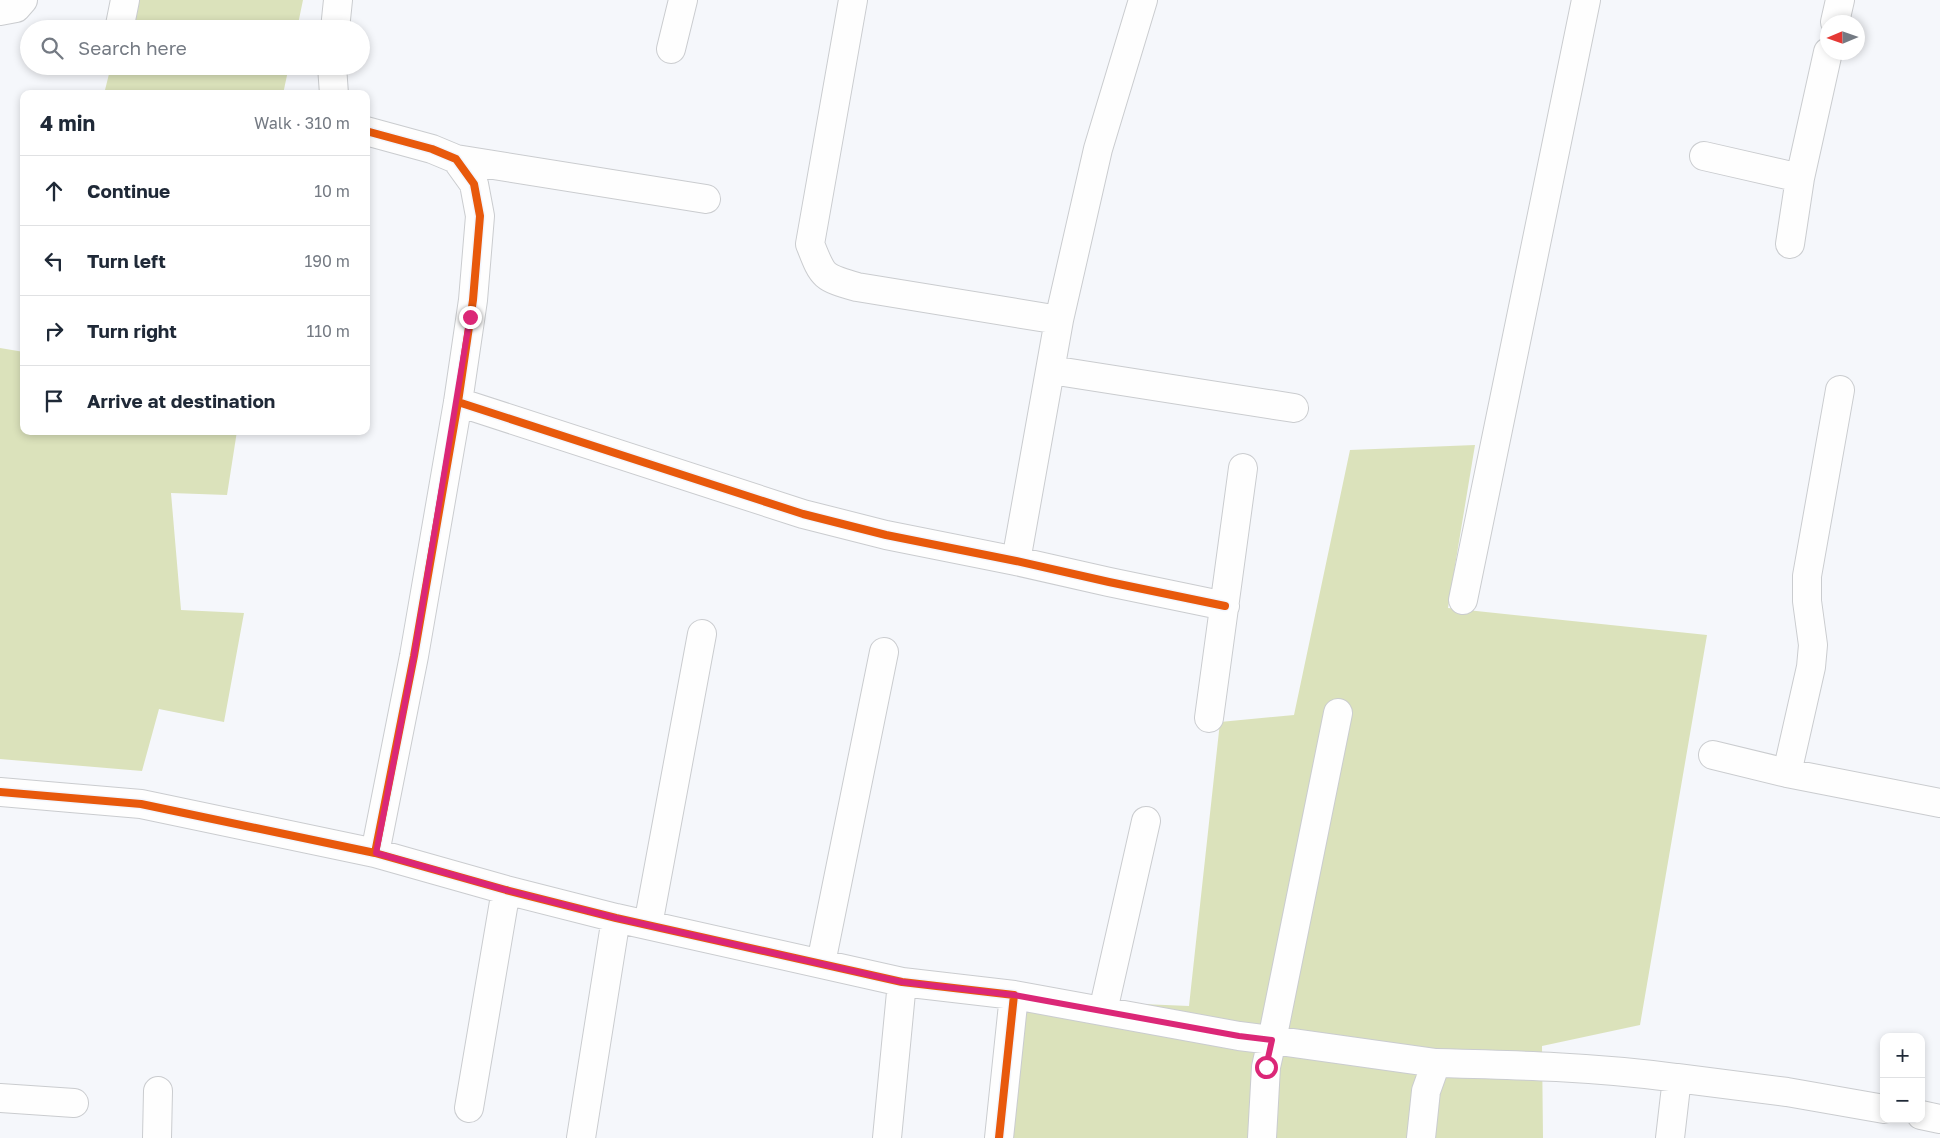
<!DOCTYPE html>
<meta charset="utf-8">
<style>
:root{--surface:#fff;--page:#f2f2f3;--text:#1f2937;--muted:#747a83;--line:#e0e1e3}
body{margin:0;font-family:"Golos Text",sans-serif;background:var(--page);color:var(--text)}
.controls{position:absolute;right:15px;bottom:15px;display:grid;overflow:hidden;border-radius:10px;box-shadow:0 2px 8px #0003}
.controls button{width:45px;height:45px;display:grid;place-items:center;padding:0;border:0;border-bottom:1px solid var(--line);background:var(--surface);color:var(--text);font:25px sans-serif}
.compass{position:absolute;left:1820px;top:15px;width:45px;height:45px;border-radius:50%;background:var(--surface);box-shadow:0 2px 8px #0003;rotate:268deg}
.stop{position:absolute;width:15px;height:15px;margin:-11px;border:4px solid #db2777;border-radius:50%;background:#fff}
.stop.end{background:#db2777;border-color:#fff;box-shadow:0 1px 5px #0008}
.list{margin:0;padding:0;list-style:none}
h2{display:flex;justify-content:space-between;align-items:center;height:65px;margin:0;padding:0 20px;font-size:21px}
h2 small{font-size:16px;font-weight:400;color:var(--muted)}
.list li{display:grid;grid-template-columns:32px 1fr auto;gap:15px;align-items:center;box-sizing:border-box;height:70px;padding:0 20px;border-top:1px solid var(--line)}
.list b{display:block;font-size:19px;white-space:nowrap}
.list em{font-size:16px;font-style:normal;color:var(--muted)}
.icon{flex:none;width:28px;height:28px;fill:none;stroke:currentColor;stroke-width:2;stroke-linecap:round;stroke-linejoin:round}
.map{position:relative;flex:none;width:1940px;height:1138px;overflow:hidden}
.search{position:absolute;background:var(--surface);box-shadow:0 2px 8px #0003;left:20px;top:20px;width:350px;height:55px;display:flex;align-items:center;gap:12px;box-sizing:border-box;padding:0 18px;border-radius:28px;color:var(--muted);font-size:19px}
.panel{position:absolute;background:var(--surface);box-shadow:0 2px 8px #0003;left:20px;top:90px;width:350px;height:345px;border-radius:10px}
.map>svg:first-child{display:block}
.green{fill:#dbe2bb}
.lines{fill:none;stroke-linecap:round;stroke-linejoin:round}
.minor-casing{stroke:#cacccf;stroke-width:30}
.minor{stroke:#fefefe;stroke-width:28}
.cycleway-casing{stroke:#f2f6fe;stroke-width:11}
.cycleway{stroke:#e8590c;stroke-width:8}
.route{stroke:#db2777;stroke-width:6}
</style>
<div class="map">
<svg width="1940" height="1138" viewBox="0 0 1940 1138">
<rect width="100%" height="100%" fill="#f5f7fb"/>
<path class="green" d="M128,0H303L297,29H120Z
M111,66H289L283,94H104Z
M0,348L24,352V431H237L227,495L171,493L181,610L244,613L224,722L159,709L142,771L0,759Z
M1475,445L1448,608L1707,635L1640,1025L1542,1046L1543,1138H1013L1022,999L1189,1006L1220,722L1294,715L1350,450Z"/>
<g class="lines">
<g class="minor-casing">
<path id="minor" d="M853,0L810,244C823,277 822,277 857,287L1059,320
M0,11L16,8L23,0
M1835,22L1840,0
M120,25L125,0
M335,29L338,0
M671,49L683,0
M332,66L334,94
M366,131L432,149L456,159L474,184L480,216L473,300L458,402L414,656L375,853
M1704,156L1800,178
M456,159L706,199
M1790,244L1800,178L1828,52
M1051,370L1294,408
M458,402L803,514L886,535L1016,561L1109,582L1225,606
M1016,561L1059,320L1098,149L1143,0
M1463,600L1586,0
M1338,713L1272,1040L1436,1063
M1209,718L1243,468
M1713,755L1787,773L1940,803
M1787,773L1811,667L1813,645L1807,601V576L1840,390
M0,792L141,804L375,853L506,890L616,918L902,982L1014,995L999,1138
M648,925L702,634
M821,963L884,652
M1014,995L1239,1036L1272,1040L1266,1067L1262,1138
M1103,1011L1146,821
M1677,1078L1787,1092L1884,1109
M0,1098L74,1103
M469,1108L506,890
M1921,1115L1940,1119
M157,1138L158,1091
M581,1138L616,918
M887,1138L902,982
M1421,1138L1426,1091L1436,1063C1517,1065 1597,1067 1677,1078L1670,1138"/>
</g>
<use href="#minor" class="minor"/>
<g class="cycleway-casing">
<path id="cycleway" d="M366,131L432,149L456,159L474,184L480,216L473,300L458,402L414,656L375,853
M458,402L803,514L886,535L1016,561L1109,582L1225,606
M0,792L141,804L375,853L506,890L616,918L902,982L1014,995L999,1138"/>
</g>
<use href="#cycleway" class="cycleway"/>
</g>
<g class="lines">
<path class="route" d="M470,317L414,656L376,853L506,890L616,918L902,982L1014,995L1239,1036L1272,1040L1266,1067"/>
</g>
</svg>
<div class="controls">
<button>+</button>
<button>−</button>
</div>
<svg class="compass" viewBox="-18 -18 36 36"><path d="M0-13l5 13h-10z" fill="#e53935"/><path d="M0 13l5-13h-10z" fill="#747a83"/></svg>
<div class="stop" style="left:1266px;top:1067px"></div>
<div class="stop end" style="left:470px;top:317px"></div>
<div class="search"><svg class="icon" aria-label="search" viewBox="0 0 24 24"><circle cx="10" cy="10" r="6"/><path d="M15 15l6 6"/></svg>Search here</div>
<section class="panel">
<h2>4 min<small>Walk · 310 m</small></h2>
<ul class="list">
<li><svg class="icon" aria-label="ahead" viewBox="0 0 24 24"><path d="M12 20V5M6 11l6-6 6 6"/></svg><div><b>Continue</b></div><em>10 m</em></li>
<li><svg class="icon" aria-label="left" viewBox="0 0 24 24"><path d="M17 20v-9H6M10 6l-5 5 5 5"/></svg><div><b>Turn left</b></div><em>190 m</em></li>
<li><svg class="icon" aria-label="right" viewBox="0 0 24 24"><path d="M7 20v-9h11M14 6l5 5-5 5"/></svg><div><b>Turn right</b></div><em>110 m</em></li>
<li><svg class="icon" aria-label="arrive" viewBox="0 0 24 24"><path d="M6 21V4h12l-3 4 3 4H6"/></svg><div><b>Arrive at destination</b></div></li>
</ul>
</section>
</div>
